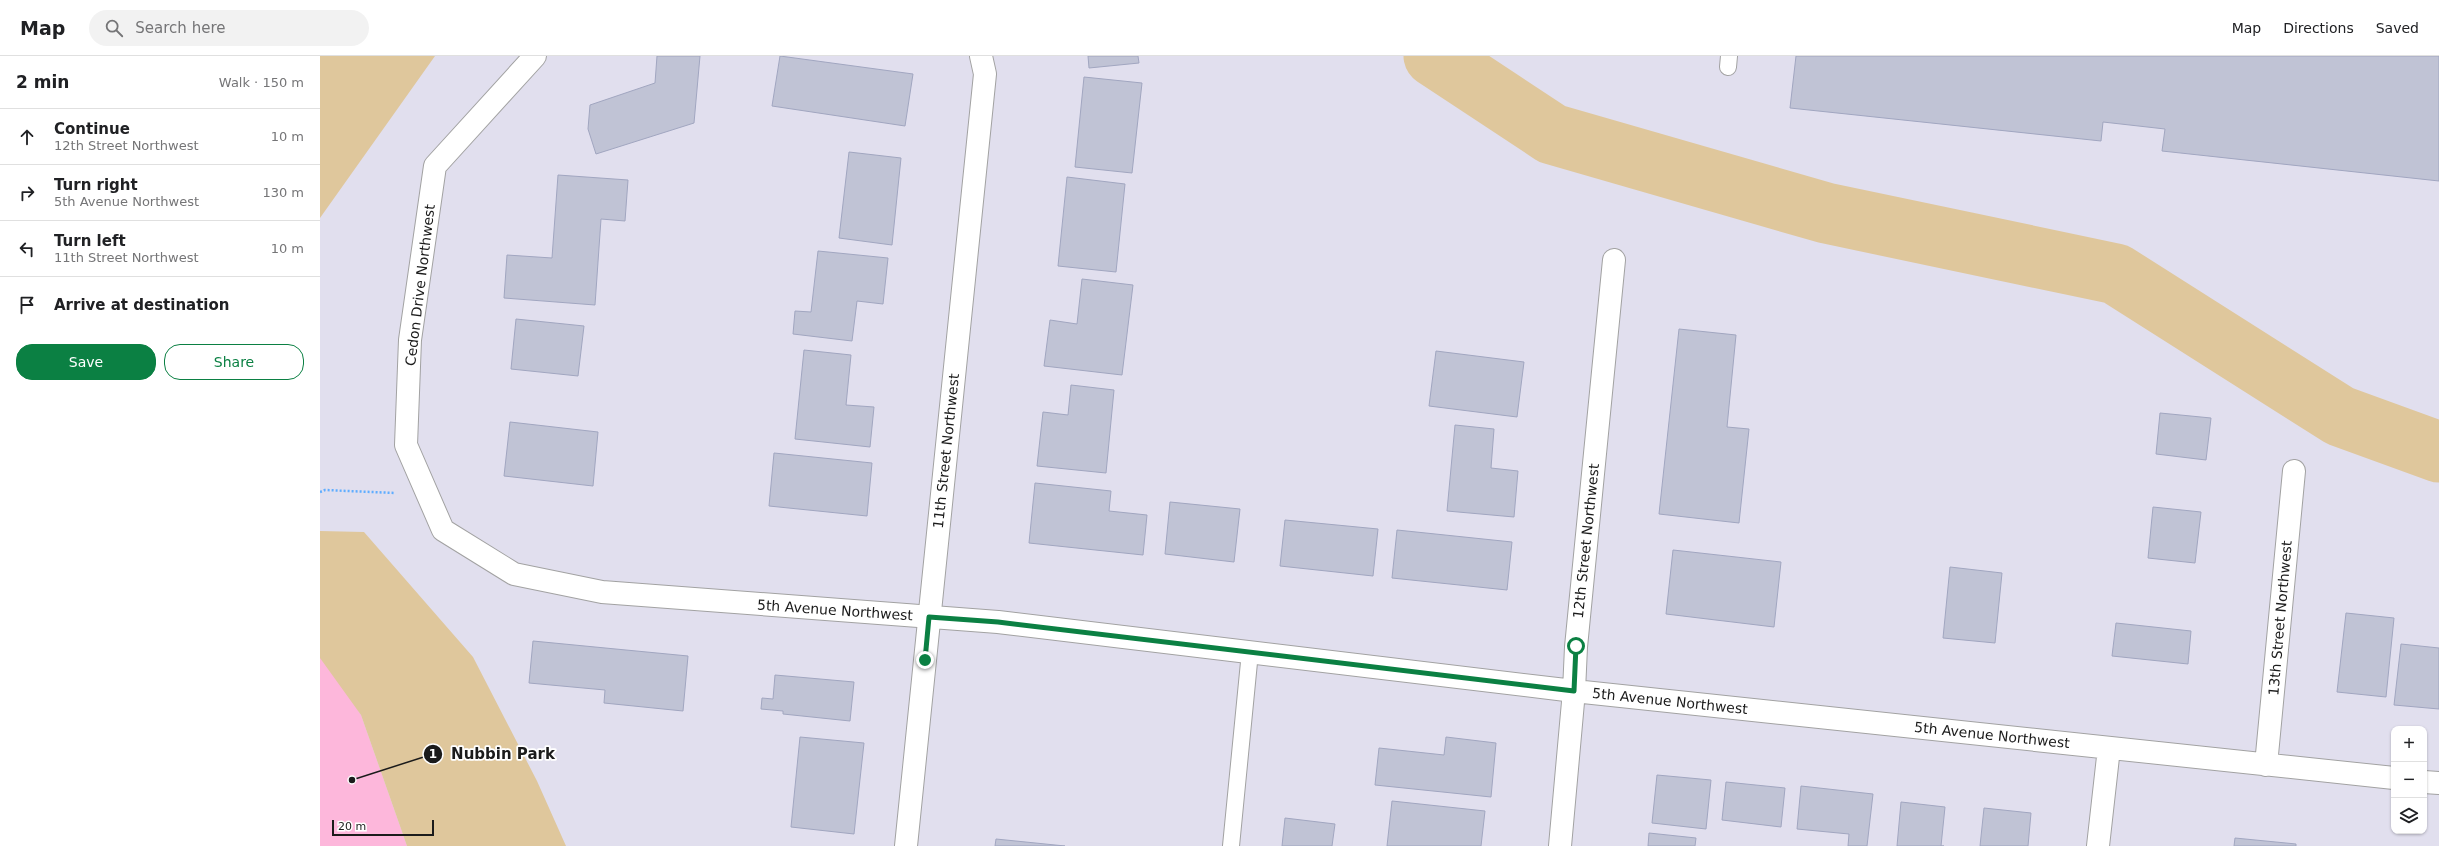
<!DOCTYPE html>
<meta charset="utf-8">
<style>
:root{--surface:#fff;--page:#f2f2f2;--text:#202124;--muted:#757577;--line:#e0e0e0;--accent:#0b8043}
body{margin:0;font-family:"DejaVu Sans",sans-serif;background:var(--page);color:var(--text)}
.controls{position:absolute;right:12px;bottom:12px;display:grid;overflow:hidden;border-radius:8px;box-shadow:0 1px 3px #0004}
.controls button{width:36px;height:36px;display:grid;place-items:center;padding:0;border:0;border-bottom:1px solid var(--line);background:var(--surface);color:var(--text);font:20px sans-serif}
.scale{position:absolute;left:12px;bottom:10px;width:102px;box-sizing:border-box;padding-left:4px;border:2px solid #1b1b1b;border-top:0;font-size:11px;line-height:14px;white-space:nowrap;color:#1b1b1b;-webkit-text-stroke:3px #fff;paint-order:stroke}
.stop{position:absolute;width:12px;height:12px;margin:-9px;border:3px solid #0b8043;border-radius:50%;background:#fff}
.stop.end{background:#0b8043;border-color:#fff;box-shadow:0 1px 4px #0008}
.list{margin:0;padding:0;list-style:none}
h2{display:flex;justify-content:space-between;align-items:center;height:52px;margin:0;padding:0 16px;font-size:17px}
h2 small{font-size:13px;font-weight:400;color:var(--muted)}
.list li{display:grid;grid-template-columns:26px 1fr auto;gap:12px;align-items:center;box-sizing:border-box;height:56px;padding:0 16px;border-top:1px solid var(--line)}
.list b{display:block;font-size:15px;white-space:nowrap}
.list p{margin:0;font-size:13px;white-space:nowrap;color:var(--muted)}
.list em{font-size:13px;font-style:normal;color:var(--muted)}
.actions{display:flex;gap:8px;padding:12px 16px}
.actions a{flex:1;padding:9px 0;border:1px solid var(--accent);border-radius:16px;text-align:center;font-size:14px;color:var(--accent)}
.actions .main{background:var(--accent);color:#fff}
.icon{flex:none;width:22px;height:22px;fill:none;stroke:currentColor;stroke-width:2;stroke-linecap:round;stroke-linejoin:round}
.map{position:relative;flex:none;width:2119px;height:790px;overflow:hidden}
header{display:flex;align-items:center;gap:24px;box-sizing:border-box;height:56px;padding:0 20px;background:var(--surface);border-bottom:1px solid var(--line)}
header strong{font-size:19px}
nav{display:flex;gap:22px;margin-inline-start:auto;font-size:14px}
.search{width:280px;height:36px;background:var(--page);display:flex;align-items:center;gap:10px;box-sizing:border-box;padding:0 14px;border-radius:22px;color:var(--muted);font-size:15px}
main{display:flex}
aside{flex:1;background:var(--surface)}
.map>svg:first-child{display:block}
.park{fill:#fdb7db}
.water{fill:#dfc79c}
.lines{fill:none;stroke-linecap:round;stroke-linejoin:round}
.river{stroke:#dfc79c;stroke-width:61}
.building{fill:#c0c3d5;stroke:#a1a6c0}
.service-casing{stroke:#a2a2a2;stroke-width:18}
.minor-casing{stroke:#a2a2a2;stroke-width:24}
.path{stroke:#5fadff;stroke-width:2.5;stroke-dasharray:2 2;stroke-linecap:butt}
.service{stroke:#fff;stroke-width:16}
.minor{stroke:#fff;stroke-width:22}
.route{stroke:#0b8043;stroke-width:5}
.labels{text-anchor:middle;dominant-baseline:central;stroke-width:3.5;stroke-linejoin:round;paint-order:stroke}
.street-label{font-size:14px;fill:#1b1b1b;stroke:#fff}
.leader{fill:none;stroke:#1b1b1b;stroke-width:1.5}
.callout-dot{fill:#1b1b1b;stroke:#fff;stroke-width:1.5}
.mark-label{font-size:12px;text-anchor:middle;font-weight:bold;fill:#fff}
.callout-label{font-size:15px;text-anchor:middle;font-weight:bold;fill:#1b1b1b;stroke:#fff;stroke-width:3.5;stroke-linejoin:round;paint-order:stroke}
</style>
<header>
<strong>Map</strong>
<div class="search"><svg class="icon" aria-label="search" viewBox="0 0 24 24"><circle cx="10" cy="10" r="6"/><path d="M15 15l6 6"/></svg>Search here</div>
<nav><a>Map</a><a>Directions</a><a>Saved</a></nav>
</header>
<main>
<aside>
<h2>2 min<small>Walk · 150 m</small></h2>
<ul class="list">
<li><svg class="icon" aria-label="ahead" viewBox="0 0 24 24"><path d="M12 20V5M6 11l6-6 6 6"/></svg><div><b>Continue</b><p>12th Street Northwest</p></div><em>10 m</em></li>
<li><svg class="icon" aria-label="right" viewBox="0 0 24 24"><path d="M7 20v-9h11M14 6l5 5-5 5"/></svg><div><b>Turn right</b><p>5th Avenue Northwest</p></div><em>130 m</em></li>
<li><svg class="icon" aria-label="left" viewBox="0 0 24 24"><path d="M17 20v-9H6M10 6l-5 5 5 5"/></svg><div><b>Turn left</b><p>11th Street Northwest</p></div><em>10 m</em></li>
<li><svg class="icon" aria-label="arrive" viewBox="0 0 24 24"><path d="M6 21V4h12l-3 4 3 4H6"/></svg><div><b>Arrive at destination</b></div></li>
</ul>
<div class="actions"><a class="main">Save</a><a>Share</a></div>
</aside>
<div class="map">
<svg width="2119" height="790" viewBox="0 0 2119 790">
<rect width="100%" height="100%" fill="#e1dfee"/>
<path class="park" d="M0,594L41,659L87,790H0Z"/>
<path class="water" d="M0,0H115L0,162Z
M0,475L44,476L153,601L217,725L246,790H87L41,659L0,602Z"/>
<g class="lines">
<path class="river" d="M1114,0L1232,78L1506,157L1796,218L2020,360L2119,396"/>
</g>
<path class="building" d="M337,0H380L374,67L276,98L268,73L270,49L335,27Z
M460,0L593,18L585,70L452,50Z
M768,0H818L819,7L769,12Z
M1476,0H2119V125L1842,95L1845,73L1783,66L1781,85L1470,52Z
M764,21L822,27L812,117L755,111Z
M529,96L581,102L572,189L519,182Z
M238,119L308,124L305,165L281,163L275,249L184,242L187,199L232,202Z
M747,121L805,128L796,216L738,210Z
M498,195L568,202L563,248L537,245L532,285L473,278L475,255L491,256Z
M762,223L813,229L802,319L724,310L730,264L757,268Z
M196,263L264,270L258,320L191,313Z
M1359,273L1416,279L1407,371L1429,373L1419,467L1339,458Z
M484,294L531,299L526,349L554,351L550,391L475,383Z
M1116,295L1204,306L1197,361L1109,350Z
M751,329L794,334L786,417L717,410L723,356L748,359Z
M1840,357L1891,362L1886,404L1836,398Z
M190,366L278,376L273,430L184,420Z
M1135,369L1174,373L1171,412L1198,415L1194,461L1127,455Z
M454,397L552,407L547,460L449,450Z
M715,427L791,435L789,455L827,459L823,499L709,487Z
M850,446L920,453L914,506L845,498Z
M1833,451L1881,456L1875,507L1828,502Z
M965,464L1058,473L1053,520L960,510Z
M1077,474L1192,486L1187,534L1072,522Z
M1353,494L1461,506L1454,571L1346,558Z
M1630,511L1682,517L1675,587L1623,582Z
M2026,557L2074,562L2066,641L2017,636Z
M1796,567L1871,575L1868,608L1792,600Z
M213,585L368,600L363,655L284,647L285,634L209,627Z
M2081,588L2119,592V653L2074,649Z
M455,619L534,626L530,665L463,658V655L441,653L442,642L453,643Z
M480,681L544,687L534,778L471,771Z
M1126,681L1176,687L1171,741L1055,729L1059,692L1124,699Z
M1337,719L1391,724L1386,773L1332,767Z
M1406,726L1465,732L1461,771L1402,764Z
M1481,730L1553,738L1547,790H1528L1529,778L1477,773Z
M1072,745L1165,755L1161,790H1067Z
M1581,746L1625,751L1621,790H1624H1577Z
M1664,752L1711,757L1708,790H1660Z
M965,762L1015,768L1012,790H962Z
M1329,777L1376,782L1375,790H1328Z
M1915,782L1976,788V790H1914Z
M676,783L745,790H675Z"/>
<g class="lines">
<g class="service-casing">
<path id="service" d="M1408,11L1409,0
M911,790L930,596"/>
</g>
<g class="minor-casing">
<path id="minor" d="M215,0L115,110L90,284L86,389L123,474L194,518L282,536L678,566L1254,635L2074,722
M1946,709L1974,415
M2104,726L2119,727
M586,790L665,18L661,0
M1240,790L1254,635L1256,591L1294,204
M1778,790L1789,692"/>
</g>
<path class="path" d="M0,436L5,434L75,437"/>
<use href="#service" class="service"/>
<use href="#minor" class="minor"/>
</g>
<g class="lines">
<path class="route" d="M605,604L609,561L678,566L1254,635L1256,590"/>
</g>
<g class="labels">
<g class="street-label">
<text transform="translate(100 229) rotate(-83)">Cedon Drive Northwest</text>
<text transform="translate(626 395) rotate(-84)">11th Street Northwest</text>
<text transform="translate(1266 485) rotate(-84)">12th Street Northwest</text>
<text transform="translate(515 554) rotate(4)">5th Avenue Northwest</text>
<text transform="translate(1960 562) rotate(-85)">13th Street Northwest</text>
<text transform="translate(1350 645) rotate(6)">5th Avenue Northwest</text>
<text transform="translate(1672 679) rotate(6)">5th Avenue Northwest</text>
</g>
</g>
<path class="leader" d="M32 724L113 698"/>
<g class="callout-dot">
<circle cx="32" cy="724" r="4"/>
<circle cx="113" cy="698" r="10"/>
</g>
<g class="mark-label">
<text x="113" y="702">1</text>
</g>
<g class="callout-label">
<text x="183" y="703">Nubbin Park</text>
</g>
</svg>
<div class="controls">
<button>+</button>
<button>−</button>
<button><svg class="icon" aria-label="layers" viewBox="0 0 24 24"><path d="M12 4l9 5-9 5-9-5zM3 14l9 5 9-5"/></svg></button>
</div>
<div class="scale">20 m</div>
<div class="stop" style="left:1256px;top:590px"></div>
<div class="stop end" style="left:605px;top:604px"></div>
</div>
</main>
